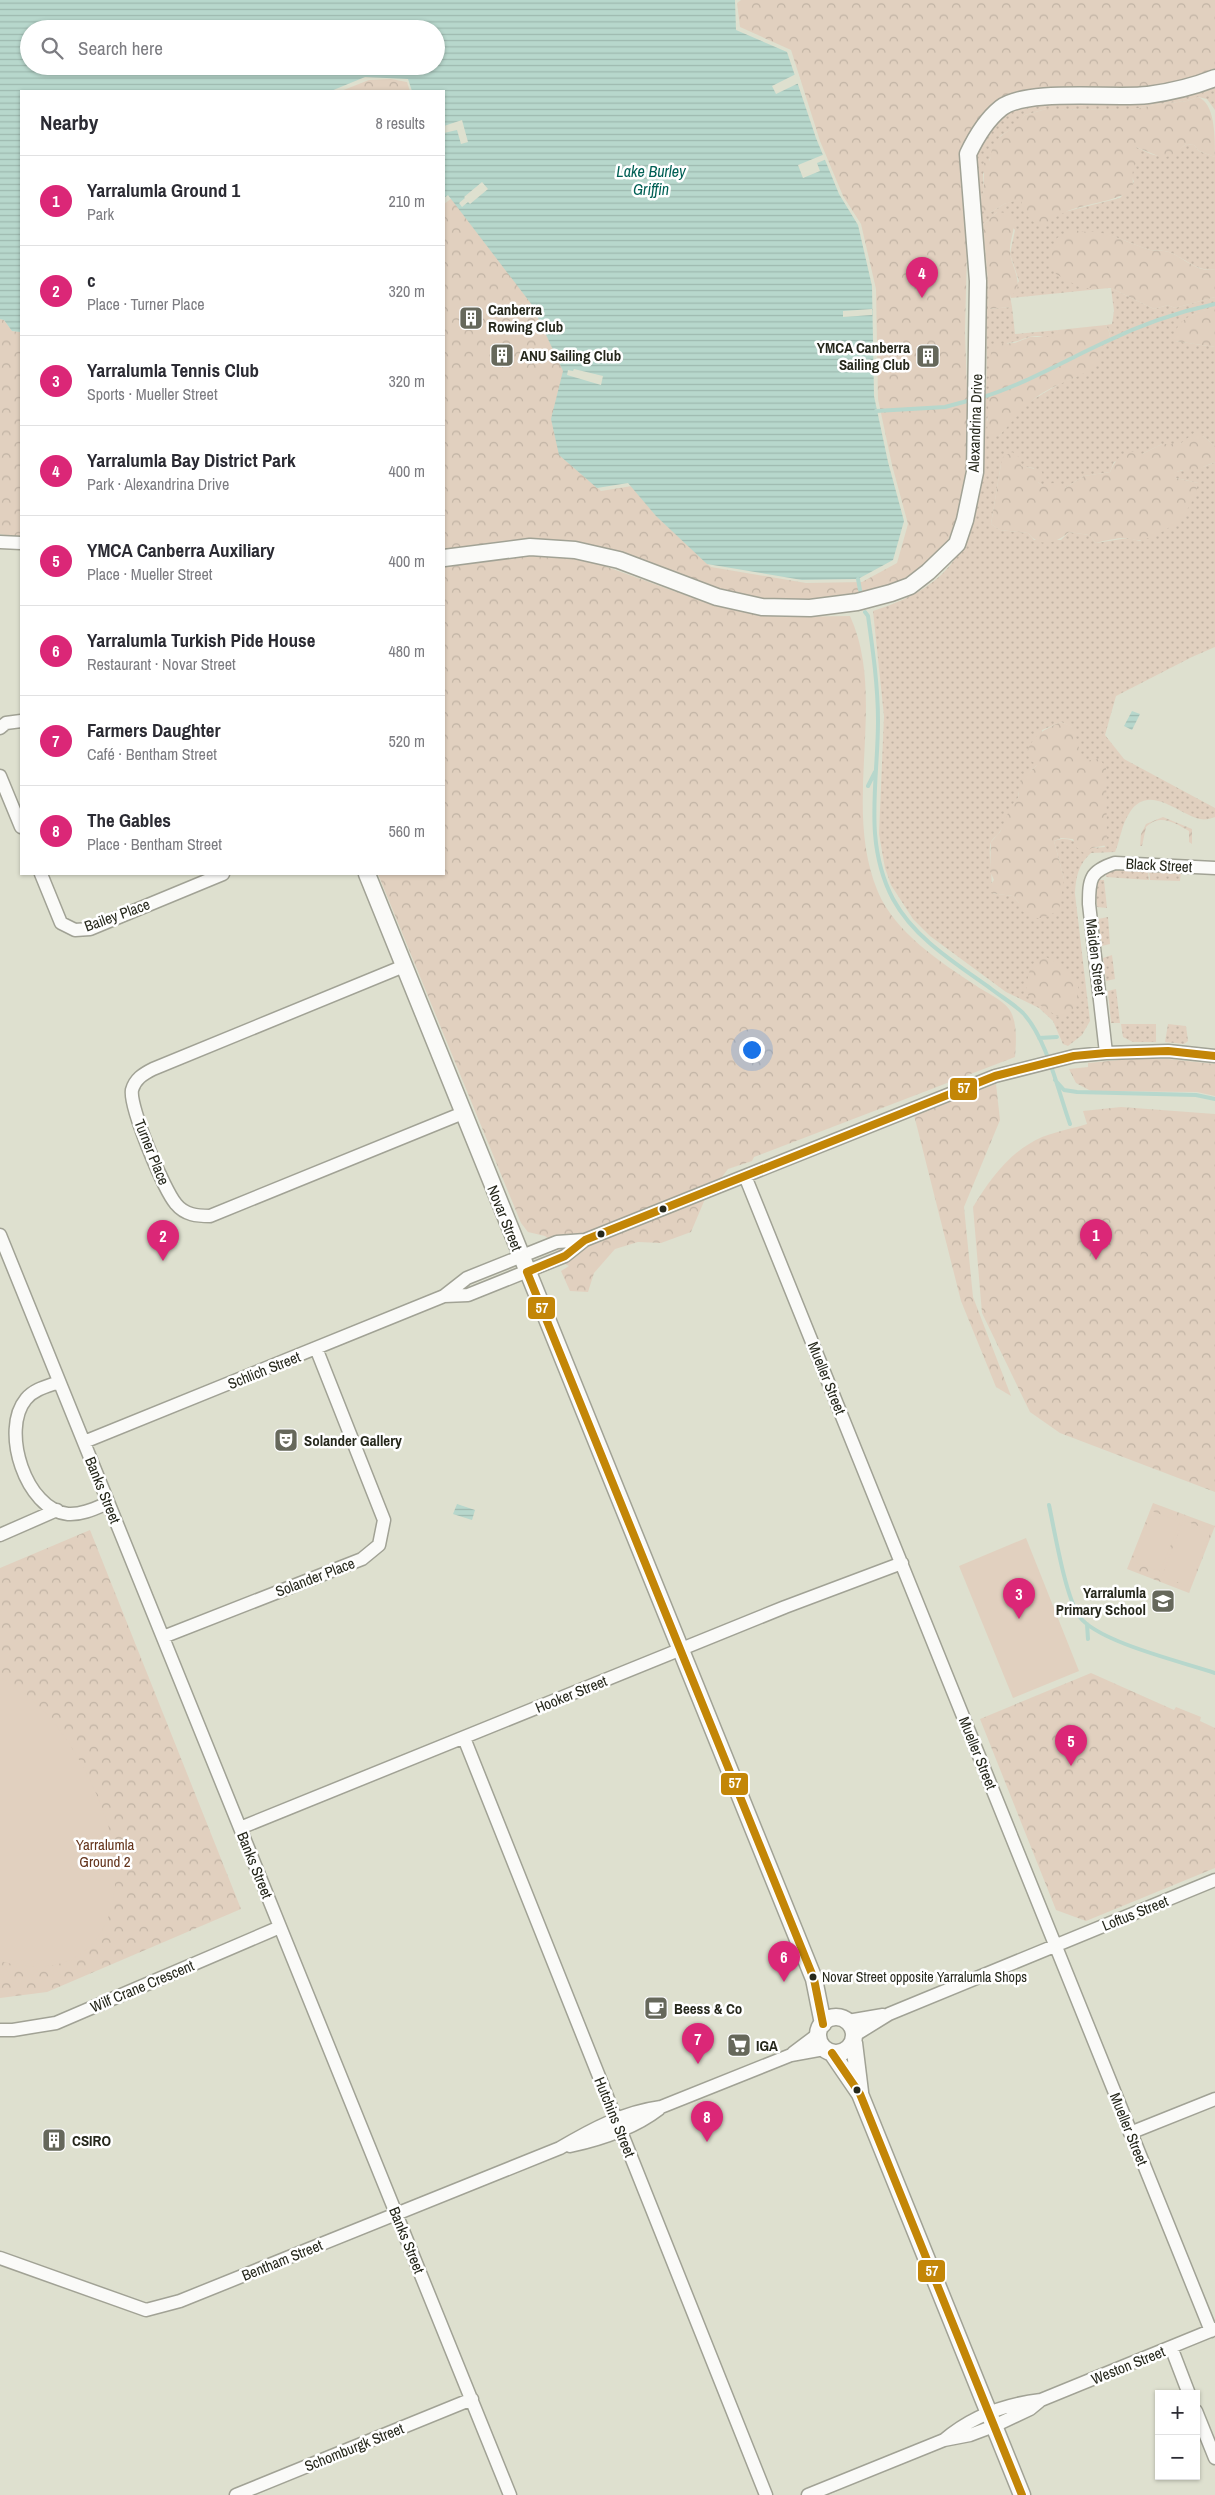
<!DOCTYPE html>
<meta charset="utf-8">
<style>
:root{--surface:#fff;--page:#f2f2f3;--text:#2b2b33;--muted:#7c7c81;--line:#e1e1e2;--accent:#db2777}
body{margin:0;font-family:"Archivo Narrow",sans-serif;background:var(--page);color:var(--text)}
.controls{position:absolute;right:15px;bottom:15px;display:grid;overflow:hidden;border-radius:0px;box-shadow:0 1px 4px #0004}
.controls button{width:45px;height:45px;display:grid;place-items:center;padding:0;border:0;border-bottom:1px solid var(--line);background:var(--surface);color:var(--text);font:25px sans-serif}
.you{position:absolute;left:751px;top:1049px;width:18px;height:18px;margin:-12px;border:4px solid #fff;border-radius:50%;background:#1a73e8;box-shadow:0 0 0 8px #1a73e833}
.badge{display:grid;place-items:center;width:32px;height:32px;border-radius:50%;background:var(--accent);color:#fff;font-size:16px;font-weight:700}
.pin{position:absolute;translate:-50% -41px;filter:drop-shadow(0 1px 2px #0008)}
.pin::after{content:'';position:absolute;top:26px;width:18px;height:15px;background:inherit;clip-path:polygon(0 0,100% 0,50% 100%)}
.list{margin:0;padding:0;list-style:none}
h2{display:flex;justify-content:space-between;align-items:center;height:65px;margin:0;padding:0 20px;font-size:21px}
h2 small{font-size:16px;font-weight:400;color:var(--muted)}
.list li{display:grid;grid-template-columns:32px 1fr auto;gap:15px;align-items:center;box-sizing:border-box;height:90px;padding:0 20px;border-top:1px solid var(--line)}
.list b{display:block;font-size:19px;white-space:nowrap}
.list p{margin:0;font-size:16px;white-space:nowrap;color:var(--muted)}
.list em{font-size:16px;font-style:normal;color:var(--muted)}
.icon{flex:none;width:28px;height:28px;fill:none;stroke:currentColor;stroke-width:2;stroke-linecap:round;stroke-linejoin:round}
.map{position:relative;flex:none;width:1215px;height:2495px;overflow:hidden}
.search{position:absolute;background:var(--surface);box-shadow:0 1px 4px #0004;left:20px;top:20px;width:425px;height:55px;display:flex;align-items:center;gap:12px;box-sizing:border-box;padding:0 18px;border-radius:28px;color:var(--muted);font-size:19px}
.panel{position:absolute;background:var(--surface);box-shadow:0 1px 4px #0004;left:20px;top:90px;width:425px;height:785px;border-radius:0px}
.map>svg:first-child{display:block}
.grass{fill:url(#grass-dots);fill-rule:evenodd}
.forest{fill:url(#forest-crowns)}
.garden{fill:url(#garden-furrows)}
.pitch{fill:#e1d0bf}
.water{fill:url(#water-rules);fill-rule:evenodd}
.pier{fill:#dee0cf}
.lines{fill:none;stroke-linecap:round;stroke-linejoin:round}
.stream{stroke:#b7d7cc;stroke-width:4}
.minor-casing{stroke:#a1a295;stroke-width:15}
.major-casing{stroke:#a1a295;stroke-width:19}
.minor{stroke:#fafaf8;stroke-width:12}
.major{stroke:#fafaf8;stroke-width:16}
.bus-1-casing{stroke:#fff;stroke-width:11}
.bus-1{stroke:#c38607;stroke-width:8}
.bus-dot{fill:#26281c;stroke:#fff;stroke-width:2}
.labels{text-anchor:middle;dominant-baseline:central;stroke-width:5;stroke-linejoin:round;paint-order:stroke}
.bus-label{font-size:14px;fill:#26281c;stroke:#fff;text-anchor:start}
.poi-label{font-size:15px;font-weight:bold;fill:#26281c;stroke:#fff;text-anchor:start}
.street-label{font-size:15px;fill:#26281c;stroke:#fff}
.park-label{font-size:15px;fill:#64341c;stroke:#fff}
.water-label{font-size:16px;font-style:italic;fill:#016055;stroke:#fff}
.line-badge{stroke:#fff;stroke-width:2}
.badge-label{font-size:14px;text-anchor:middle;font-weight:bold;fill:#fff}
</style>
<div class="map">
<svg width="1215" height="2495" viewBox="0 0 1215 2495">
<defs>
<pattern id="grass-dots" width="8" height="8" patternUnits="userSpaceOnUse" patternTransform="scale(1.25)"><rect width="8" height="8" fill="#e1d0bf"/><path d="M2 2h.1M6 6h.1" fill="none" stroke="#c1b3a4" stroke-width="1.8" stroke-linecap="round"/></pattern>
<pattern id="forest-crowns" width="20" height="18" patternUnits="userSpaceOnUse" patternTransform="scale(1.25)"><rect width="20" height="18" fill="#e1d0bf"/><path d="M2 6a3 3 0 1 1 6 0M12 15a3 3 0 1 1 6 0" fill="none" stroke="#c1b3a4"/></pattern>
<pattern id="garden-furrows" width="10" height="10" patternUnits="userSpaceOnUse" patternTransform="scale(1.25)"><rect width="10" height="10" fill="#e1d0bf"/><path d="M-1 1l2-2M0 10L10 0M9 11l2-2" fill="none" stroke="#c1b3a4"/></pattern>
<pattern id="water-rules" width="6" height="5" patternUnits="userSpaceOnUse" patternTransform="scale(1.25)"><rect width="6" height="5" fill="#b7d7cc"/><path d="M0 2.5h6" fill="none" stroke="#9db9af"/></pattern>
</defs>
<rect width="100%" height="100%" fill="#dee0cf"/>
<path class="grass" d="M1215,88V110L1207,99L1198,97L1187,101L1160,104L1130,110L1046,109L1025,115L1018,125L1000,136L983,174L984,190L981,198L990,213L1004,204L1022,198L1047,224L1056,214L1120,198L1134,182L1131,174L1136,147C1142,149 1145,152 1151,154C1163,159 1177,152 1186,144L1194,145L1199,151L1215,157V269C1198,273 1183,257 1169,252C1163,250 1156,251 1150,250C1126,242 1108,231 1083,233L1081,288H1109L1011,298L1010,296L1019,281L1010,254L1015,230L997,212L983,225L989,292L988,309L1012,307L1015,334L1058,330L1054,337C1047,338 1044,337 1038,336C1027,335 1018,343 1007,343L987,420L999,436L1021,409L1034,399L1061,383L1076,377L1107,344L1110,334L1106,325L1112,324L1114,311L1111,288L1154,309L1168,305L1175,308L1215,297V307L1192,315L1175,341L1215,347V446L1203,436L1187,440L1180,444H1162L1142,454L1114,462L1110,472L1084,476L1065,488H1060L1043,486L1038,482L1034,468L1001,464L991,524L1000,530L1028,533L1034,540H1061L1069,532L1089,535L1096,543L1128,538L1140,541L1198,483L1176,478L1173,473C1189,467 1198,471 1215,462V647L1192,657L1116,696L1105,735L1124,759L1215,808V817C1210,819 1205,820 1200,819C1178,814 1149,783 1130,812C1121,825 1121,838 1115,852L1091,853C1078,865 1076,877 1075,894L1090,1021L1082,1035L1068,1046L1063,1044L1053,1021L1039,1008L1006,992L930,936L913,919L891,885L885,868L879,834L884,716L873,611C904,601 935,587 954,560C966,543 969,522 973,502C991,417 988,329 982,243C980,221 971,165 978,147C982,135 996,122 1005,115C1024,100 1070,105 1093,105C1130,105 1180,102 1215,88ZM1061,722L1072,727L1105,847C1102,847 1097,848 1093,848C1078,847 1072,834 1054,841L1064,879L1019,903L1013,896L991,893C994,878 987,855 991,842C992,839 997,836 999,833C1007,822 1008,809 1018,798C1018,786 1028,772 1037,765L1042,730Z
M1117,869L1148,872L1149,880L1106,877V873Z
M1149,871L1181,872L1180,881L1150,880Z
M1099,880H1104L1107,908L1097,907L1095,890Z
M1108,917L1110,944L1102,946L1098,919Z
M1112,955L1115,979L1106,981L1103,958Z
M1116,989L1120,1023H1111L1108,991Z
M1121,1024H1156V1042H1133L1123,1037Z
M1168,1024L1186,1026L1188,1041L1184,1044L1165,1042Z"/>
<path class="forest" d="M741,0H1215V73L1149,88L1003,101L969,165L965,332L968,420L966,469L959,513L948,540L930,565L911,579L872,593L812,602L763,600L719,590L620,554L444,551V204L452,198L537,307L567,369L563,458L601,491L632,486L660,519L711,567L806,583L862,582L897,563L908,524L892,465L878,399L876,289L861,224L843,196L820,141L791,50L740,27L737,3Z
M391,79L407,82L410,91H341L369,80Z
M1198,97C1215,103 1215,136 1215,157L1199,151L1194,145L1186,144L1174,154L1163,158L1136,147L1140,158C1128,172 1135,175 1132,190C1106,207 1067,202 1047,225H1037L1024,213L1021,199L1004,204L990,213L981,210V198L984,190V163L990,160C994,129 1009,138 1025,115L1046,109L1130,110L1160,104L1187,101Z
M997,212L1006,213L1014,218C1015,232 1009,241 1010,253C1012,267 1020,276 1017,291L1010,296L1012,307L988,309L989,292L983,225Z
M1072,229C1085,234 1090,230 1102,233C1119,237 1134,245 1150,250C1156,251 1163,250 1169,252C1183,257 1198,274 1215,269V297L1175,308L1168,305L1154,309L1111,288H1081L1056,274L1049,260L1051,249L1057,238Z
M1215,307V347L1175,341C1173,318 1197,313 1215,307Z
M0,319L4,320L12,331L21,332V538L0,534Z
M1106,325L1110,334L1107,344L1098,354L1100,362C1084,377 1062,381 1044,392C1026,403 1014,420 999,436H991L987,433L991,351L997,344L1015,343L1030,337H1053L1058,330Z
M1194,433L1203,436L1215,446V462L1196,470H1182L1174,473L1176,478L1198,483C1193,512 1171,532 1142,540C1137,541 1132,539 1127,538C1116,538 1106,540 1096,543L1089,535L1069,532C1055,544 1040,548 1028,533L1000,530L991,524L1001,464L1003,457L1012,452L1020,458L1021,466L1041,470L1043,475L1038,482L1043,486L1053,483L1065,488L1084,476L1110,472C1116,458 1126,447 1142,454L1162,444H1180Z
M539,555L585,559L710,604L750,613L784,617L850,616C888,699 841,805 878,892C895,932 940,962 975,985C985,992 1003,1000 1009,1009C1018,1022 1016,1043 1015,1057L754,1157L752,1161L728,1169L705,1199L691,1232L661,1243L638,1242L615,1249L594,1273L588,1292L570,1291L561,1271L569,1266L551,1257L559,1249L545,1236L528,1232L521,1223L378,874H444V564L470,559Z
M1061,722L1073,727L1082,761L1099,759L1106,767L1107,845L1092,848L1084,853L1076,847L1073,839L1061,838L1054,841L1064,879L1059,910C1043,919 1038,922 1022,911L1019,903L1013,896L991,893L989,887L994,880L990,871L991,842L1000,832L1011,806L1018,798L1020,781L1037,765L1030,760L1027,752C1033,735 1045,729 1061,722Z
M1046,957L1064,967L1078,982C1078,1003 1080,1011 1057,1016L1029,998L1026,986L1031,965Z
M1130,1059H1168L1215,1064V1096L1197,1092L1091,1091L1076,1083L1069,1069L1088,1067V1063Z
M996,1084L1000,1120L964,1207L973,1297L1011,1396L996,1387L961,1301L914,1115Z
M1121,1107L1215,1114V1492L1060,1433L1030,1412L982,1313L973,1207C987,1184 1005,1158 1029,1144C1045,1133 1068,1130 1087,1124L1083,1111Z
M1153,1503L1215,1526L1189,1593L1127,1569Z
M90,1530L241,1909L47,1992L0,1998V1568Z
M1091,1673L1174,1710L1176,1707L1201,1717L1200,1721L1215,1728V1868L1086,1921L1056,1910L980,1719Z"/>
<path class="garden" d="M1163,817L1192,829V844L1189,842V831C1175,823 1160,813 1146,827L1142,846H1140L1141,834L1146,824Z"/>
<path class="pitch" d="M1136,1203H1140L1141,1276H1136Z
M1152,1511L1180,1522L1160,1572L1132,1561Z
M1183,1520L1211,1531L1190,1587L1162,1576Z
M1026,1538L1079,1671L1013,1698L959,1566Z
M0,1677C51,1704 86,1763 105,1816C134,1899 103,1990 0,1961Z"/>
<path class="water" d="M0,0H735L736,30L787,52L816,138L839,194L858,225L872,286L874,396L888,462L904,521L893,560L858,579L802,580L707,564L656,516L628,483L597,488L559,455L551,419L563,371L532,305L448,195L444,198V91H412L408,79L365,77L331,91H21V332L12,331L4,320L0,319ZM29,29H436V66H29Z
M1132,711L1140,714L1132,730L1124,726Z
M457,1504L475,1510L472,1520L453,1514Z"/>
<path class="pier" d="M798,73L801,82L776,94L772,86Z
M462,120L468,142L461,144L457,130L444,133V126Z
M825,154L827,159L817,163L820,171L803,178L798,165Z
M482,182L488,189L470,204L468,202L462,207L459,203L465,198L464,197Z
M872,309V315L843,317V311Z
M574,369L603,376L601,385L567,375L568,370L573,371Z"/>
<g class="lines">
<path class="stream" d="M980,398C1023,385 1062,362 1103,343C1138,326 1177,312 1215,304
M876,411L945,407L971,400
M858,579L860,590
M865,612L868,616C873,651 878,686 878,721C878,783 863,842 893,899C914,938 955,963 990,988C1000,996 1014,1004 1023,1013C1047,1039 1058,1091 1070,1124
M868,786L875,772
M1039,1038L1057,1037
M1055,1080L1064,1090L1077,1092L1196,1095L1215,1099
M1049,1505C1055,1533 1065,1595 1079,1616C1097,1642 1183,1662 1215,1673
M1087,1624L1088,1639"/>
<g class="minor-casing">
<path id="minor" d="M0,542L21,543
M0,728L6,723L21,721
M0,776L21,827
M41,874L61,923L75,930L90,929L223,874
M404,966L153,1069C143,1074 135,1079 132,1090C129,1107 164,1190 176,1204C185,1215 197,1216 210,1216L463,1113
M1106,1053L1089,904C1089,879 1090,871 1115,863L1215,868
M745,1176L1211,2331
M0,1235L510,2495
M444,1296L468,1295L565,1256L585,1240L995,1076L1074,1056L1106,1053L1168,1051L1215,1056
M59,1382C48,1386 34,1389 26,1399C0,1430 26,1510 68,1514C82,1515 96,1508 108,1503
M84,1442L444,1296L467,1278L557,1242L585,1240
M0,1535L57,1510
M163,1637L362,1559L379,1545L384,1520L316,1348
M464,1738L766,2495
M240,1828L785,1607L902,1563
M848,2021L883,2015
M0,2030H13L56,2023L280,1927
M855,2035L889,2014L1215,1880
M793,2053L817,2035
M1130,2133L1215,2099
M570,2146C602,2139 633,2129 659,2109
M0,2258L146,2310L180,2301L560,2148C592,2129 624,2112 661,2107L791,2055L824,2049
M1171,2347L1189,2394
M1196,2411L1215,2458
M944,2440C971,2417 1006,2404 1041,2400L1215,2329
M236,2495L472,2399
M808,2495L944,2440L970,2435L994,2426L1030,2409L1041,2400"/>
</g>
<g class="major-casing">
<path id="major" d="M444,558L530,547L575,550L619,560L717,597L762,607L810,608L857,602L891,593L910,586L928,572L957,544L965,520L975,472L978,281L968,154C976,137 986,120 1001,108C1027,88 1114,99 1148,95C1170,92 1195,86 1215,78
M367,874L814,1979L823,2024
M818 2035a18 18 0 1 1 36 0a18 18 0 1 1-36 0Z
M854,2043L860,2092
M832,2053L860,2094L1022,2495"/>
</g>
<use href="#minor" class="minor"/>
<use href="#major" class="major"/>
<g class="bus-1-casing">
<path id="bus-1" d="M823,2024L814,1979L527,1272L565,1256L585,1240L995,1076L1074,1056L1106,1053L1168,1051L1215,1056
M832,2053L860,2094L1022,2495"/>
</g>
<use href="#bus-1" class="bus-1"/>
</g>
<defs>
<g id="building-square" transform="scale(1.25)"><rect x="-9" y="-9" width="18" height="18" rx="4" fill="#66685b" stroke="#fff"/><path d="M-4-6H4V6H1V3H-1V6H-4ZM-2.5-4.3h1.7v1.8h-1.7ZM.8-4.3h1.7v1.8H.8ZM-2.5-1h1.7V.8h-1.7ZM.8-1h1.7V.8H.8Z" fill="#fff"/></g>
<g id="theatre-square" transform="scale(1.25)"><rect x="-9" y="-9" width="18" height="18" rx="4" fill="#66685b" stroke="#fff"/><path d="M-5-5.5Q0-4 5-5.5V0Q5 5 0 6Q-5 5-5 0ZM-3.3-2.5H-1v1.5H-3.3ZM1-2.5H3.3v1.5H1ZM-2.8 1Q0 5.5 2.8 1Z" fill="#fff"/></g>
<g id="school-square" transform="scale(1.25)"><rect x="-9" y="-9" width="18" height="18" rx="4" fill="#66685b" stroke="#fff"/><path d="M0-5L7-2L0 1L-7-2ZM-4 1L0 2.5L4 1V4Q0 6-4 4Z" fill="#fff"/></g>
<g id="cafe-square" transform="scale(1.25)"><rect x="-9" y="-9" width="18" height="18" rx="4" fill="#66685b" stroke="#fff"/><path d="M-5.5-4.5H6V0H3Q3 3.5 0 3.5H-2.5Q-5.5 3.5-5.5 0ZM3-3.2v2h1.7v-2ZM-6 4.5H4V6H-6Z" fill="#fff"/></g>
<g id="supermarket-square" transform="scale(1.25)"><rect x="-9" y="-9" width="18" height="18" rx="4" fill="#66685b" stroke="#fff"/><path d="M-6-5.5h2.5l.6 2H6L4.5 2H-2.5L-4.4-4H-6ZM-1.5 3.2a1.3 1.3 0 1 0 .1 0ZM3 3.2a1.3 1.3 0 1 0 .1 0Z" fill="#fff"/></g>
</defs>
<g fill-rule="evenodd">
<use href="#building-square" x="471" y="318"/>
<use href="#building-square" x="502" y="355"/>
<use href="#building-square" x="928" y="356"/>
<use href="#theatre-square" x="286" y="1440"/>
<use href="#school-square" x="1163" y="1601"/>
<use href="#cafe-square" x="656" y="2008"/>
<use href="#supermarket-square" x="739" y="2045"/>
<use href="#building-square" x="54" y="2140"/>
</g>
<g class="bus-dot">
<circle cx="663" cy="1209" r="4.5"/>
<circle cx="601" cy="1234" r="4.5"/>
<circle cx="813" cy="1977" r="4.5"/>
<circle cx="857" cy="2090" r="4.5"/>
</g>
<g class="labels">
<g class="bus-label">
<text x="822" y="1977">Novar Street opposite Yarralumla Shops</text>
</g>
<g class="poi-label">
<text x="488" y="309">Canberra<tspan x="488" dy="17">Rowing Club</tspan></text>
<text x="910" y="347" text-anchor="end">YMCA Canberra<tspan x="910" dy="17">Sailing Club</tspan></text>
<text x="520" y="355">ANU Sailing Club</text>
<text x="304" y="1440">Solander Gallery</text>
<text x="1146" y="1592" text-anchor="end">Yarralumla<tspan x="1146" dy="17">Primary School</tspan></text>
<text x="674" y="2008">Beess &amp; Co</text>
<text x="756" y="2045">IGA</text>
<text x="72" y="2140">CSIRO</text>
</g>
<g class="street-label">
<text transform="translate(975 423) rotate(-88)">Alexandrina Drive</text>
<text transform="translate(1159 865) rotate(3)">Black Street</text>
<text transform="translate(117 915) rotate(-20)">Bailey Place</text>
<text transform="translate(1096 957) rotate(83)">Maiden Street</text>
<text transform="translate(152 1152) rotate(68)">Turner Place</text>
<text transform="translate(505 1218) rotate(68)">Novar Street</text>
<text transform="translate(264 1370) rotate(-22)">Schlich Street</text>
<text transform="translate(827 1378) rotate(68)">Mueller Street</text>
<text transform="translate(103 1490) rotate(68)">Banks Street</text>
<text transform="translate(315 1577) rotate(-21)">Solander Place</text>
<text transform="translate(571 1694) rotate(-22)">Hooker Street</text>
<text transform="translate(978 1753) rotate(68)">Mueller Street</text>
<text transform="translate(255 1865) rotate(68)">Banks Street</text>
<text transform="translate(1135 1913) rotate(-22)">Loftus Street</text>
<text transform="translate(142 1986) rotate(-23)">Wilf Crane Crescent</text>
<text transform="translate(615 2117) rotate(68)">Hutchins Street</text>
<text transform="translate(1129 2129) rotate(68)">Mueller Street</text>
<text transform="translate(407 2240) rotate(68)">Banks Street</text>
<text transform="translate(282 2260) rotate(-22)">Bentham Street</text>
<text transform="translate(1128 2365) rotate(-22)">Weston Street</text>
<text transform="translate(354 2447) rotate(-22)">Schomburgk Street</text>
</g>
<g class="park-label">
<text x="105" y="1844">Yarralumla<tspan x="105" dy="17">Ground 2</tspan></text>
</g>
<g class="water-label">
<text x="651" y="171">Lake Burley<tspan x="651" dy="18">Griffin</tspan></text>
</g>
</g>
<g class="line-badge">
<rect x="949" y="1077" width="29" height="24" rx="5" fill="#c38607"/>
<rect x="527" y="1296" width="29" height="24" rx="5" fill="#c38607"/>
<rect x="720" y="1772" width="29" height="24" rx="5" fill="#c38607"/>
<rect x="917" y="2259" width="29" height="24" rx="5" fill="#c38607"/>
</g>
<g class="badge-label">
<text x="964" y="1093">57</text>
<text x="542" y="1313">57</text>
<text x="735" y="1788">57</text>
<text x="932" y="2276">57</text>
</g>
</svg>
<div class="controls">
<button>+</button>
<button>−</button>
</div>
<div class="you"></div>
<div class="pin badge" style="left:1096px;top:1260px">1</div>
<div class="pin badge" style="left:163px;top:1261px">2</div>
<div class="pin badge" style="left:1019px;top:1619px">3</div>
<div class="pin badge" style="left:922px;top:298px">4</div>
<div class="pin badge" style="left:1071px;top:1766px">5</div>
<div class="pin badge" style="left:784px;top:1982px">6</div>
<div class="pin badge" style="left:698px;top:2064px">7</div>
<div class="pin badge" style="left:707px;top:2142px">8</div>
<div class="search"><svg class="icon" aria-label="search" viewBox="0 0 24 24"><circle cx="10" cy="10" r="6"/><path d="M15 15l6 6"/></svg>Search here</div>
<section class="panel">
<h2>Nearby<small>8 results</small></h2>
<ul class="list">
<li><span class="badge">1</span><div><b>Yarralumla Ground 1</b><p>Park</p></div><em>210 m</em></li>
<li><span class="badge">2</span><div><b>c</b><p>Place · Turner Place</p></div><em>320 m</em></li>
<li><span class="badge">3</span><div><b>Yarralumla Tennis Club</b><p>Sports · Mueller Street</p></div><em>320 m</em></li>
<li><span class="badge">4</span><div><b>Yarralumla Bay District Park</b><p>Park · Alexandrina Drive</p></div><em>400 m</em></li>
<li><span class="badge">5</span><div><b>YMCA Canberra Auxiliary</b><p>Place · Mueller Street</p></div><em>400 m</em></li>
<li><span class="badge">6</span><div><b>Yarralumla Turkish Pide House</b><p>Restaurant · Novar Street</p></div><em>480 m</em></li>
<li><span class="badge">7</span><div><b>Farmers Daughter</b><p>Café · Bentham Street</p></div><em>520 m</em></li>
<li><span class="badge">8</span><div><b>The Gables</b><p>Place · Bentham Street</p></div><em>560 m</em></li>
</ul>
</section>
</div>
